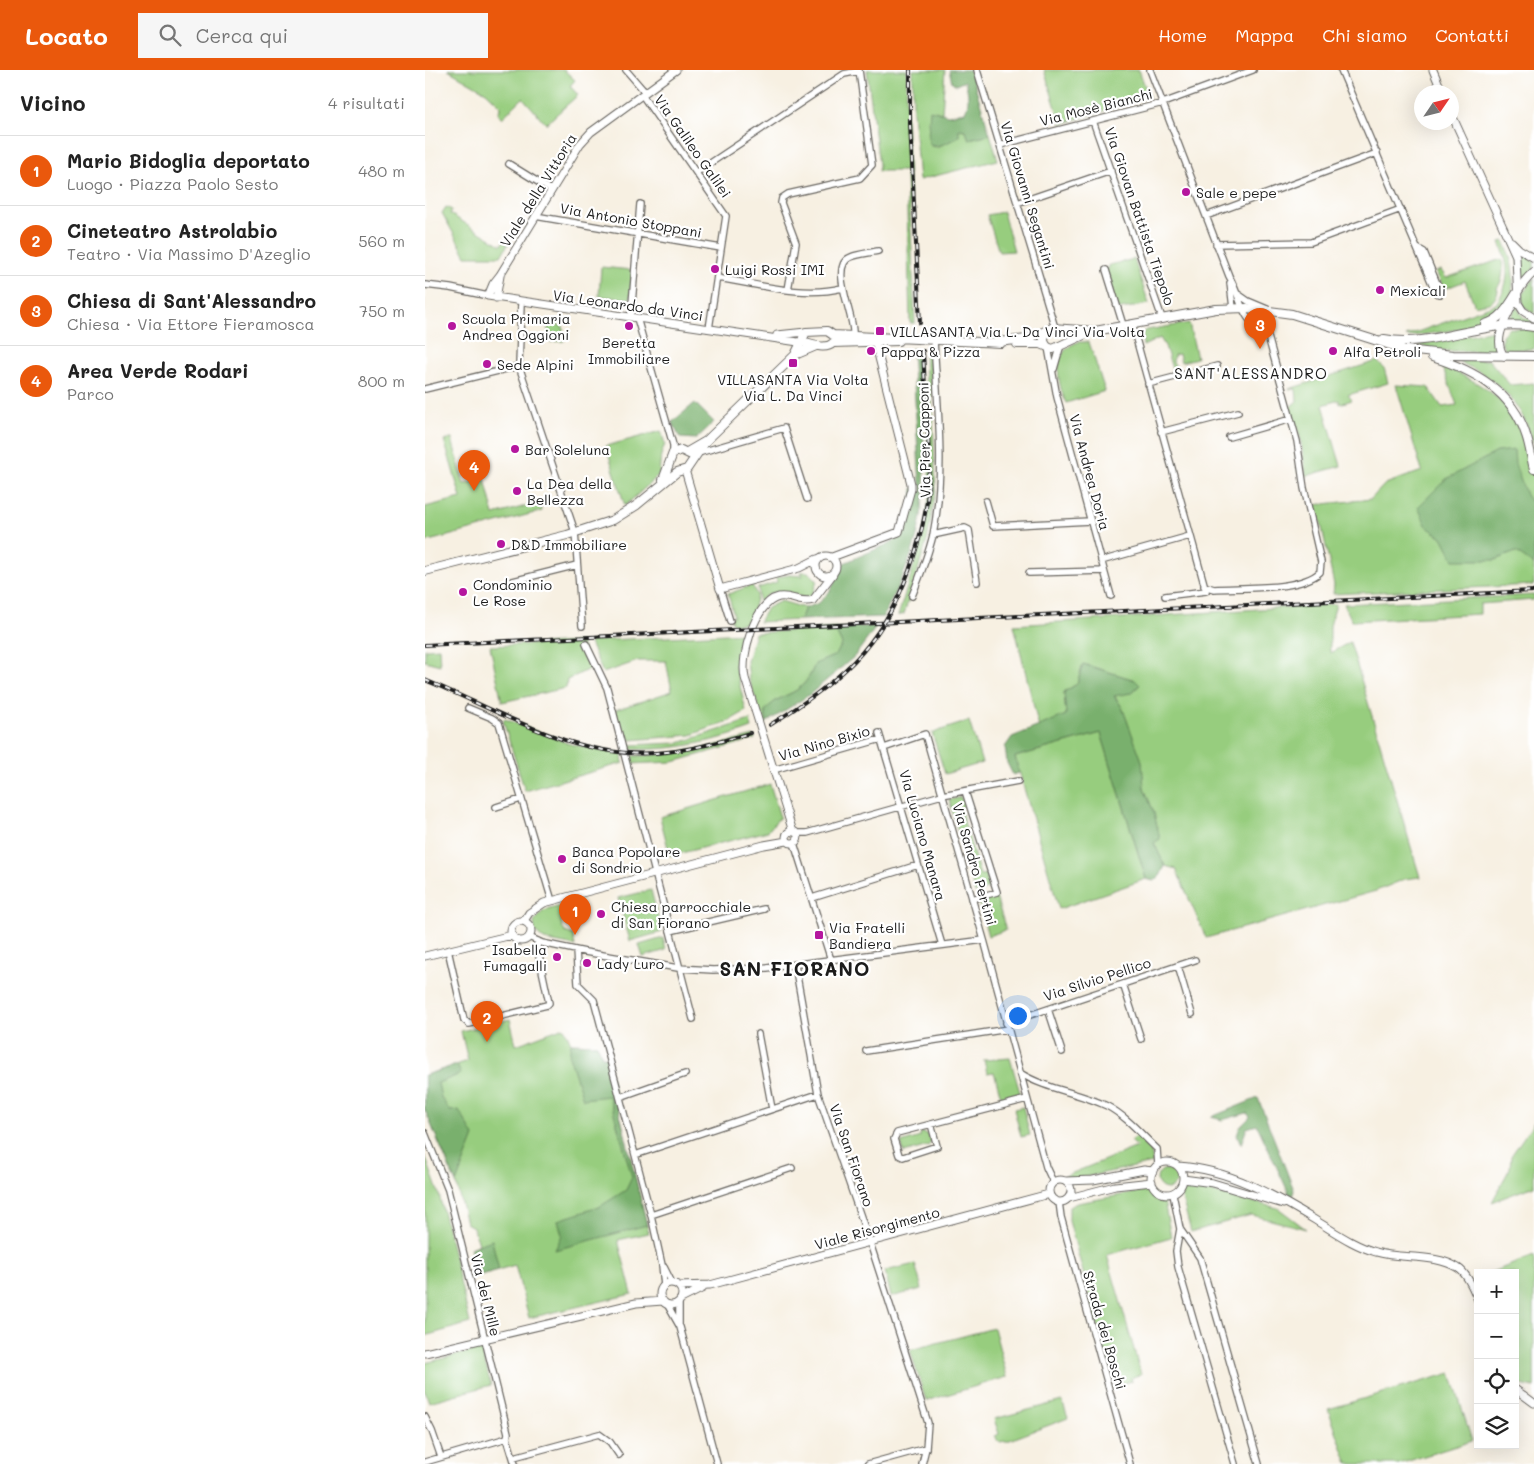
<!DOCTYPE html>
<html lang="it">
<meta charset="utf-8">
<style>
:root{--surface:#fff;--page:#f6f6f6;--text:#222;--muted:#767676;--line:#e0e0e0;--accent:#ea580c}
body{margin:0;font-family:Mali,sans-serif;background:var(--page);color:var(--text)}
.controls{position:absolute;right:15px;bottom:15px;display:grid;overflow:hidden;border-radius:0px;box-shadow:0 5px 20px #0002}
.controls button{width:45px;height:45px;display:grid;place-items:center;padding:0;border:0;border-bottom:1px solid var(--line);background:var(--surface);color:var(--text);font:25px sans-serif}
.compass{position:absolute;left:989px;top:15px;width:45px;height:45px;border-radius:50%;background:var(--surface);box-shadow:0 5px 20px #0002;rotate:55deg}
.you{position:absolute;left:592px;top:945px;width:18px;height:18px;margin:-12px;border:4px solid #fff;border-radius:50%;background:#1a73e8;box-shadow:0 0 0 8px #1a73e833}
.badge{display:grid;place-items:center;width:32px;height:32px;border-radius:50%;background:var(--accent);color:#fff;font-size:16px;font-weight:700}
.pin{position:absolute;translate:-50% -41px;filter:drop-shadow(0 1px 2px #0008)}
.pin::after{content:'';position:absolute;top:26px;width:18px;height:15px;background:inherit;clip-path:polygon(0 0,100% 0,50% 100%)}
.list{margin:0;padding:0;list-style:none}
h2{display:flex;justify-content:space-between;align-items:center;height:65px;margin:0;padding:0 20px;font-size:21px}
h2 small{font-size:16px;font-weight:400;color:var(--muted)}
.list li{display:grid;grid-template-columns:32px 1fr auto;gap:15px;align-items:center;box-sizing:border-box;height:70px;padding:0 20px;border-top:1px solid var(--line)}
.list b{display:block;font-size:19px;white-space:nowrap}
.list p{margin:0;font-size:16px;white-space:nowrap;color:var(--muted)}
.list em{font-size:16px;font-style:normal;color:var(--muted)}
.icon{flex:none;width:28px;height:28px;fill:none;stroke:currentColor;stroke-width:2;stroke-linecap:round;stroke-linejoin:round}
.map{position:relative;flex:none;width:1109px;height:1394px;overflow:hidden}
header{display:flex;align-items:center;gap:30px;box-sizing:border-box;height:70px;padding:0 25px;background:var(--accent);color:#fff}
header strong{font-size:24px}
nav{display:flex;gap:28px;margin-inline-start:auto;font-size:18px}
.search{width:350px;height:45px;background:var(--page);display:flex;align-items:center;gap:12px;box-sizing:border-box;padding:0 18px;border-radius:0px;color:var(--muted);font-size:19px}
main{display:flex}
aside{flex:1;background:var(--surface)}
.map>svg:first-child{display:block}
.green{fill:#97cd7e;stroke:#5a744d}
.forest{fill:#79b06d;stroke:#4a6644}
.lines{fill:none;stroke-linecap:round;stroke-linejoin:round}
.minor-casing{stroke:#696661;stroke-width:8}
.tertiary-casing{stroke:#696661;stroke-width:9}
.secondary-casing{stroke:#696661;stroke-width:10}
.minor{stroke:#fff;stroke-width:5.5}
.tertiary{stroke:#fff;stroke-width:7}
.secondary{stroke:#fff;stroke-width:8}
.rail-casing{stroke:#1c1c1c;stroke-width:4}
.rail{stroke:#fff;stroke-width:2;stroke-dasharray:5.5;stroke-linecap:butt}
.poi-dot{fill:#b5179e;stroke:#fff;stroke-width:2}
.labels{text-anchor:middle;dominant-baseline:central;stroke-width:4.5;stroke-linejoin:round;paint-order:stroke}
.street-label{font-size:14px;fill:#1c1c1c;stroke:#fff}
.poi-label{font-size:14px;fill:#1c1c1c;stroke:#fff;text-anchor:start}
.neighbourhood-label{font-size:15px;letter-spacing:1px;fill:#1c1c1c;stroke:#fff}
.district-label{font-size:19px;font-weight:bold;letter-spacing:1px;fill:#1c1c1c;stroke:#fff}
</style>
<header>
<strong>Locato</strong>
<div class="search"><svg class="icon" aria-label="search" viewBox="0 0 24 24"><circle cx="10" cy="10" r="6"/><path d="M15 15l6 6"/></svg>Cerca qui</div>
<nav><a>Home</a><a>Mappa</a><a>Chi siamo</a><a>Contatti</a></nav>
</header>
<main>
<aside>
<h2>Vicino<small>4 risultati</small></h2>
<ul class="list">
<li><span class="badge">1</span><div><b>Mario Bidoglia deportato</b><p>Luogo · Piazza Paolo Sesto</p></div><em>480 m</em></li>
<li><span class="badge">2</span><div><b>Cineteatro Astrolabio</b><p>Teatro · Via Massimo D'Azeglio</p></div><em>560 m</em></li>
<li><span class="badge">3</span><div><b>Chiesa di Sant'Alessandro</b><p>Chiesa · Via Ettore Fieramosca</p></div><em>750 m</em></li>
<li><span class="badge">4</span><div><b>Area Verde Rodari</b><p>Parco</p></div><em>800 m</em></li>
</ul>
</aside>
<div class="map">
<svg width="1109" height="1394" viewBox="0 0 1109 1394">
<rect width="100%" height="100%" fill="#fff"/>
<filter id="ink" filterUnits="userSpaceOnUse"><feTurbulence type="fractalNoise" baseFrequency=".02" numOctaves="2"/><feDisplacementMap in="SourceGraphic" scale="10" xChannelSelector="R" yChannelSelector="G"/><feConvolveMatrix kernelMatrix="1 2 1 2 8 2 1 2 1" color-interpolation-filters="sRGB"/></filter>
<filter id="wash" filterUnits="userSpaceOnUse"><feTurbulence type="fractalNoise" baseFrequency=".0096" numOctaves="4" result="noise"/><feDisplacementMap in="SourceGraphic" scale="20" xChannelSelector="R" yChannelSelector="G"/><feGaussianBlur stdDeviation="1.12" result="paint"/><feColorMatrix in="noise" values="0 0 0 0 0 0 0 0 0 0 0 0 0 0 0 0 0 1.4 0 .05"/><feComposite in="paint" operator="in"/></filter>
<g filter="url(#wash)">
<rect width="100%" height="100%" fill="#f7f0e2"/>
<path class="green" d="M23,0H139L150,10L145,16L153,25L121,54L98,28L77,48L73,44L76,36L61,22Z
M442,0H482L481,43L490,253H485L481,101H453L454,95Z
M488,0H520L517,43L510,41L503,51L506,76L512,77L531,68L534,59L540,60L544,69L565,64L573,90L494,110L488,42Z
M619,0H714L724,27L636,54Z
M21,137L27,140L25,144L76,175L79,171L83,174L76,186H41L17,143Z
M578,142L589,181L574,182L562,145Z
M1079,171C1091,197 1096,238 1063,251C1039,261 1009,262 984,267L981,266L1071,234C1086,211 1084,196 1075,172Z
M1093,182L1109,190V199L1095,211Z
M709,189L724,234L691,240L677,200L684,198V195Z
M1077,189C1079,199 1078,211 1072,218L1073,221C1068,237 1062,232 1050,236L1040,211L1019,219L1011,202L1016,200L1021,208Z
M176,197L207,200L205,229L174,226Z
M1109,208V244L1099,237L1097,225Z
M1091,236L1098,247L1109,251V253L1084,252Z
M122,253L138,256L139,271L125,272Z
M764,253L772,288L756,292L754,284L749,285L748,292L753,299L748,302L740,276L735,268L718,276L717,263L722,260Z
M1084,258L1109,259V279L1080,280L1077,275V265Z
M1069,260L1068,272L1072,281H1014L992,275Z
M653,272H664L680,321L641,333C632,312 626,281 653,272Z
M500,281H505L511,421L502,471L479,544L473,546L498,466L505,422Z
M1033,289L1064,290L1085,315L1109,313V383C1105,348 1085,321 1055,302C1049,298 1036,295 1033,289Z
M952,291L959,298L963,313L923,325L927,330L915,334L914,330L898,335L916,396L881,406L875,366L865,337L872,331L871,319H864Z
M1017,296C1048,309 1083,327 1095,361C1100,376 1103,391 1109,406V515L908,524L909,515L896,453L888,435L946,429L960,414L997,401L971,315L1003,317L1017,337L1032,335Z
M236,361L240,374L236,385L234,405L200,436L181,376Z
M27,369L39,414L60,409L69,445L115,432L117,441L0,472V437L36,428L19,370Z
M376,502H383L392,510C385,543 371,518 351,522C344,523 340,527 334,532L333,518L352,512L351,507L364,505L378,506Z
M327,515L332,525L325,553L308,554L305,547L309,546L303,524Z
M1109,525V530L1055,534V544L927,551L919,534Z
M356,531L380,538L375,550L334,552L342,538Z
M911,534L905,556V583L925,572L995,807L980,809L951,821L781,868L751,799L740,796L729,773V743L719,718L716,691L697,637L689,625L706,623L715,615L710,610L658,594L652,614L639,622L641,645L614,658L589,555Z
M409,558L417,574L411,585L390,594C376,631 359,618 340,641L342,652L339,654L324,609L322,591L330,563Z
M321,563L310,595L321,641L304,651L266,665L206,670L198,667L190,640L247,621L241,591H213L178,603L164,571Z
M157,572V577L166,598L142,610L141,618L77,632L65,576Z
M14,578L15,595L0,591V579Z
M80,649L145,674L197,684L198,693L100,721L78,651Z
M325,650L327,658C286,673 244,681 201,679V675L254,673Z
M544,651L557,693L520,704L507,663Z
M676,663L721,809L634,839L590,687Z
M329,666L330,669L248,692L205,694L202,686C246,686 287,677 329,666Z
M345,714L355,747L343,761L245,786L235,747Z
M536,727L539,736L535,738L555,805L560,804L564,818L550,823L524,730Z
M226,820L237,862L205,871L193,828Z
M571,827L581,860L563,866L554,833Z
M139,835L142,843C135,848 135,855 140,862L148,865L150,876L119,870L110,862L109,852L118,841Z
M238,868L241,880L218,887L214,875Z
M85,949L91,975L139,957L146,973L172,974L177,986L181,987L224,1163L193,1170L207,1224L104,1248L90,1195L52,1206L45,1178L54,1174L48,1157L41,1153L31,1113L0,1040V1005L43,991L36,961Z
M585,988L596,1026L577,1031L569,1002L562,1003L559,990Z
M598,1037L605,1065L596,1067L589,1039Z
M1109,1052V1116L1067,1132L1085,1098L1086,1086Z
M496,1062L503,1064L506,1072L503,1076L479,1083L476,1073L495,1067Z
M714,1065L726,1080L728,1093L650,1109L640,1106L712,1077L706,1071Z
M0,1086L14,1124L45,1253L0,1266Z
M732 1109a10 10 0 1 1 20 0a10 10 0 1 1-20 0Z
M766,1117L853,1138L881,1159L826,1145L766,1162L756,1124L761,1118Z
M724,1120L739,1131L746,1167L682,1185L716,1304L706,1308L707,1311L689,1315L644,1151V1137L652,1133Z
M1109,1186V1318L1093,1314L1090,1307V1203H1064Z
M490,1194L497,1219L466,1227L460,1201Z
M569,1258L582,1307L501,1331L485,1280Z
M56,1279L66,1315L4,1332L0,1321V1293Z
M1026,1303L1047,1371L974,1394H923L903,1339Z
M637,1331L643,1348L582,1371L574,1372L569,1366L574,1364L569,1349Z"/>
<path class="forest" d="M524,0H545L565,64L544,69L540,60L534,59V66C526,71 516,77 506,76L503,69L505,40L523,45L540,42C545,32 543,21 540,11L531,15L527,12Z
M487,278L492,280C496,340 506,403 493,462C486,492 471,520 458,547L375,550L380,538L394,533L405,521L419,493L463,474L476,466L486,442L488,418H495Z
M270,333L289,352L271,369L255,368L247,352Z
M1089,380L1090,394L1101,425L1109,436V495L1091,482L1070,490H1029L1017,467L1002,457L993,437L1021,409L1072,382Z
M452,556L429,587L384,625L342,652L340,641C359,618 376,631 390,594L411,585L417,574L409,558Z
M658,594L710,610L715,615L706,623L689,626L697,637L717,691L719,718L729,743L735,769L729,773L740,796L735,806L729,811L721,809L676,663L590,687L594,703L588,705L582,693L580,677L587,667L641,645L639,622L652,614Z
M146,973L172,974L177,986L181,987L222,1155L130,1180L137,1165L133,1150L174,1137L201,1120L207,1107L184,1026L158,1029L144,986Z
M32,995L36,1004L13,1013L16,1027L25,1041L34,1040L49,1066L31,1113L0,1040V1005Z
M833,1028L869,1120L867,1130L832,1055L822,1058L816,1074L812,1065L815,1057L825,1047L822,1043L797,1050L786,1047Z
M67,1170L74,1200L52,1206L45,1178Z"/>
</g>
<g filter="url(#ink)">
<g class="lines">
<g class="minor-casing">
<path id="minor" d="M201,0L220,22
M552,0L630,258
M725,0L804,206C817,229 815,251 842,263L872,371L879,418L896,492L895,502C875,521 818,517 789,519L779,516
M916,0L1011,223L1015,224V221L999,182L992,178
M217,25L301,146L284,259
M668,51L737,248
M575,75L738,33L828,0
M84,94L126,120
M272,102L419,4L434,1
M592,133L686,101
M110,146L296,178
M781,146L952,83
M791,174L886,172L976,139
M681,200L698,255
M292,208C333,214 377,228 417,218
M805,213L808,238
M0,215L25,218L63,226
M363,220L371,173L356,133L357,128L363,124L435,108L447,95L434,0
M813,224L823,231L842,239
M96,233L94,296L150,462L157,556
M206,247L215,134
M212,248L248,375V383
M707,254L781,521L740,526
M428,264C430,247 403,195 426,187C434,184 444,183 453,181
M623,277L632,327L686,526
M629,299L635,278
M723,314L792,296
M0,319L94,296
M736,362L813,342
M804,367L866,349
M273,383L359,358L382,429
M561,431L568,456L665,451
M508,465L540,458L544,460L552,512
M676,491L765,466
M604,503L679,501
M88,511L152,495
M295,519L305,551
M487,526C495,506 503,486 508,465C521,401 512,334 509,269
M161,574L182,618L268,949
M43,638L67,648L74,653L127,831
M454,663L517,875
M459,678L500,664L559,870
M348,700L456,669
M540,721L572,822L547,829
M71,737L96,729
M371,763H382L517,725L593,711
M369,773L406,890
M387,828L493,795
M245,861L339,839
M104,867L117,873L160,882L253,898L288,900L342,898L559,870L621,1097L628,1112
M23,880L39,950L44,954L122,935L124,933L112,877L113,871
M151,880L153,914L169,930L226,1145L237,1195L239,1216
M370,895L393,1024L445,1173L503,1353L501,1378L497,1394
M753,896L767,944
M698,914L716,969
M623,939L637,982
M581,953L770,890
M333,964L347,1039
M441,981L583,959
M595,1003C622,1020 654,1022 682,1036C701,1046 716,1064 732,1079L733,1095
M195,1027L260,1004
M506,1054L512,1076L478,1087L474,1085L469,1069L472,1063L602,1029
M0,1063L23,1120L83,1363L82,1368L90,1394
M210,1085L393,1024
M748,1124L755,1159L751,1181L753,1197L810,1394
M634,1132L636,1147L649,1194L705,1394
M226,1145L367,1098
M755,1159L775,1188L834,1394
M239,1197L247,1213
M254,1232V1255
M242,1234L255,1257L292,1394
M0,1347L7,1361L16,1387
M89,1387L174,1364L185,1372L194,1385
M0,1392L82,1368
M443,1394L501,1378"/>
</g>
<g class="tertiary-casing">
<path id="tertiary" d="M251,0L166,62L155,74L75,205L68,214L63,226L380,273
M1008,0L1017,22
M1026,43L1091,186L1093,233L1098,241L1109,248
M1087,172L1094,179L1109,188
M71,228L75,206
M352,265L381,262
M1079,286C1067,269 1082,248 1089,232
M260,400L295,519L374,498L392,489
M391 496a10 10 0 1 1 20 0a10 10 0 1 1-20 0Z
M407,487L474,462L486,419V414L450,272
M361 767a6 6 0 1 1 12 0a6 6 0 1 1-12 0Z
M368,762L320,608C315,586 330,532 354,527C366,525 376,534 388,530L408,504
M86 861a10 10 0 1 1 20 0a10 10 0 1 1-20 0Z
M99,851L104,843L119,833L339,775L362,771
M0,886L87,865
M726 1108a16 16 0 1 1 32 0a16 16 0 1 1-32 0Z
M753,1096C803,1099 849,1125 890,1150C910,1162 929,1176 951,1182C977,1190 1010,1183 1033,1198C1042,1203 1049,1220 1053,1230
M758,1109L788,1113L858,1134
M624 1121a11 11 0 1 1 22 0a11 11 0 1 1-22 0Z
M641,1111L668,1110L719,1100L728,1101
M644,1128L690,1116L727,1112
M235 1224a11 11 0 1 1 22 0a11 11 0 1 1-22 0Z
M254,1216L285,1215L624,1124
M256,1229L278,1218
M0,1283L211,1233L238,1231
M1090,1319L1109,1333"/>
</g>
<g class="secondary-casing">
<path id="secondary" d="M1060,254C1086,247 1089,217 1109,202
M624,260C616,267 618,277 628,279L663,263
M408,265L576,273
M378,268L380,273C389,275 401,280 408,273
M959,269C1009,279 1058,248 1109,257
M572,272L602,269L627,258L670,261L791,239L822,238L867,244L981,280L1028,285L1109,286
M408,273L473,271
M592,274H616L623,277
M370,285L381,262L402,261L408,265
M1007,287C1049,300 1087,321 1101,365C1105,376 1106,388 1109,399
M262,382L281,371L370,285L391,276
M238,410L248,383L256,380L264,384
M0,501L142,465L188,450L212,435L252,402L262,399L281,371"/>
</g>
<use href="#minor" class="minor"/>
<use href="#tertiary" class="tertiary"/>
<use href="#secondary" class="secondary"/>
<g class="rail-casing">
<path id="rail" d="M485,0V54L495,253
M0,575L1109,521
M0,610C73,640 149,689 231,683C263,681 294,672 325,663
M345,655C413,612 455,579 484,501C493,475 501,449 503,421C506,374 500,327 498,281"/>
</g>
<use href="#rail" class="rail"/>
</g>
</g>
<g class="poi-dot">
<circle cx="761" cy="122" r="5"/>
<circle cx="290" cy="199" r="5"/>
<circle cx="955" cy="220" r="5"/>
<circle cx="27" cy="256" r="5"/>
<circle cx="204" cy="256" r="5"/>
<rect x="450" y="256" width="10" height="10" rx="2.5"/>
<circle cx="446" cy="281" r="5"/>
<circle cx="908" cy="281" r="5"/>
<rect x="363" y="288" width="10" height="10" rx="2.5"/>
<circle cx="62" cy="294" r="5"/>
<circle cx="90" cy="379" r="5"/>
<circle cx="92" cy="421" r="5"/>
<circle cx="76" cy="474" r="5"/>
<circle cx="38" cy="522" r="5"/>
<circle cx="137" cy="789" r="5"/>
<circle cx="176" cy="844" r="5"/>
<rect x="389" y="860" width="10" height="10" rx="2.5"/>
<circle cx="132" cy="887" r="5"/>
<circle cx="162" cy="893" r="5"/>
</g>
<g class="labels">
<g class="street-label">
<text transform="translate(671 37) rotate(-14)">Via Mosè Bianchi</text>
<text transform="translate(268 76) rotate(55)">Via Galileo Galilei</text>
<text transform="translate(113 120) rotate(-58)">Viale della Vittoria</text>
<text transform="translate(603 125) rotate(73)">Via Giovanni Segantini</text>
<text transform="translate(715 146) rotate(71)">Via Giovan Battista Tiepolo</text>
<text transform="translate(206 150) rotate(10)">Via Antonio Stoppani</text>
<text transform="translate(203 235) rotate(8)">Via Leonardo da Vinci</text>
<text transform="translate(499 370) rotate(-91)">Via Pier Capponi</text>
<text transform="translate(665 402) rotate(75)">Via Andrea Doria</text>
<text transform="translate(399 673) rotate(-16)">Via Nino Bixio</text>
<text transform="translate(498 765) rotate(74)">Via Luciano Manara</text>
<text transform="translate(550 794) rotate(74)">Via Sandro Pertini</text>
<text transform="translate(672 909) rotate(-18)">Via Silvio Pellico</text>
<text transform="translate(427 1085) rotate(71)">Via San Fiorano</text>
<text transform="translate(452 1158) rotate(-15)">Viale Risorgimento</text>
<text transform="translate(61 1225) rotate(76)">Via dei Mille</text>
<text transform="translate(680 1260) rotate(74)">Strada dei Boschi</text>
</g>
<g class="poi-label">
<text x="771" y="122">Sale e pepe</text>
<text x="300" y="199">Luigi Rossi IMI</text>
<text x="965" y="220">Mexicali</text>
<text x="37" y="248">Scuola Primaria<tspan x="37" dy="16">Andrea Oggioni</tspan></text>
<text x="465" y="261">VILLASANTA Via L. Da Vinci Via Volta</text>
<text x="204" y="272" text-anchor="middle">Beretta<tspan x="204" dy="16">Immobiliare</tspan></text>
<text x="456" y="281">Pappa &amp; Pizza</text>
<text x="918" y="281">Alfa Petroli</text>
<text x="72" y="294">Sede Alpini</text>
<text x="368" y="309" text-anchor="middle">VILLASANTA Via Volta<tspan x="368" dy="16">Via L. Da Vinci</tspan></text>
<text x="100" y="379">Bar Soleluna</text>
<text x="102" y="413">La Dea della<tspan x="102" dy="16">Bellezza</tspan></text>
<text x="86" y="474">D&amp;D Immobiliare</text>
<text x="48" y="514">Condominio<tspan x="48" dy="16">Le Rose</tspan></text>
<text x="147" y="781">Banca Popolare<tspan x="147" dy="16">di Sondrio</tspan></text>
<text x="186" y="836">Chiesa parrocchiale<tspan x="186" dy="16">di San Fiorano</tspan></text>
<text x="404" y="857">Via Fratelli<tspan x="404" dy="16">Bandiera</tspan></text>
<text x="122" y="879" text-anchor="end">Isabella<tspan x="122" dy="16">Fumagalli</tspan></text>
<text x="172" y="893">Lady Luro</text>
</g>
<g class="neighbourhood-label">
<text x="826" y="303">SANT'ALESSANDRO</text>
</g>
<g class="district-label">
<text x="370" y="898">SAN FIORANO</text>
</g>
</g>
</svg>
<div class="controls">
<button>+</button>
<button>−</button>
<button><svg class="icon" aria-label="locate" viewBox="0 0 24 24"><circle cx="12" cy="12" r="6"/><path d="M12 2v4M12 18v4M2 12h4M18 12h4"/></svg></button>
<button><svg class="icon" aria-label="layers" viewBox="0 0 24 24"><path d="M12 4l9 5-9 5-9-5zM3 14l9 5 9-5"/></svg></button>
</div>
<svg class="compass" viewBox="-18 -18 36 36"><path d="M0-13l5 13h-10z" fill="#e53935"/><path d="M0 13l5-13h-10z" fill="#767676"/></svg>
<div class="you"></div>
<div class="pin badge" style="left:150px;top:865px">1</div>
<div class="pin badge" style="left:62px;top:972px">2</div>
<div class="pin badge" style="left:835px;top:279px">3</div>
<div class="pin badge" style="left:49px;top:421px">4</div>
</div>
</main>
